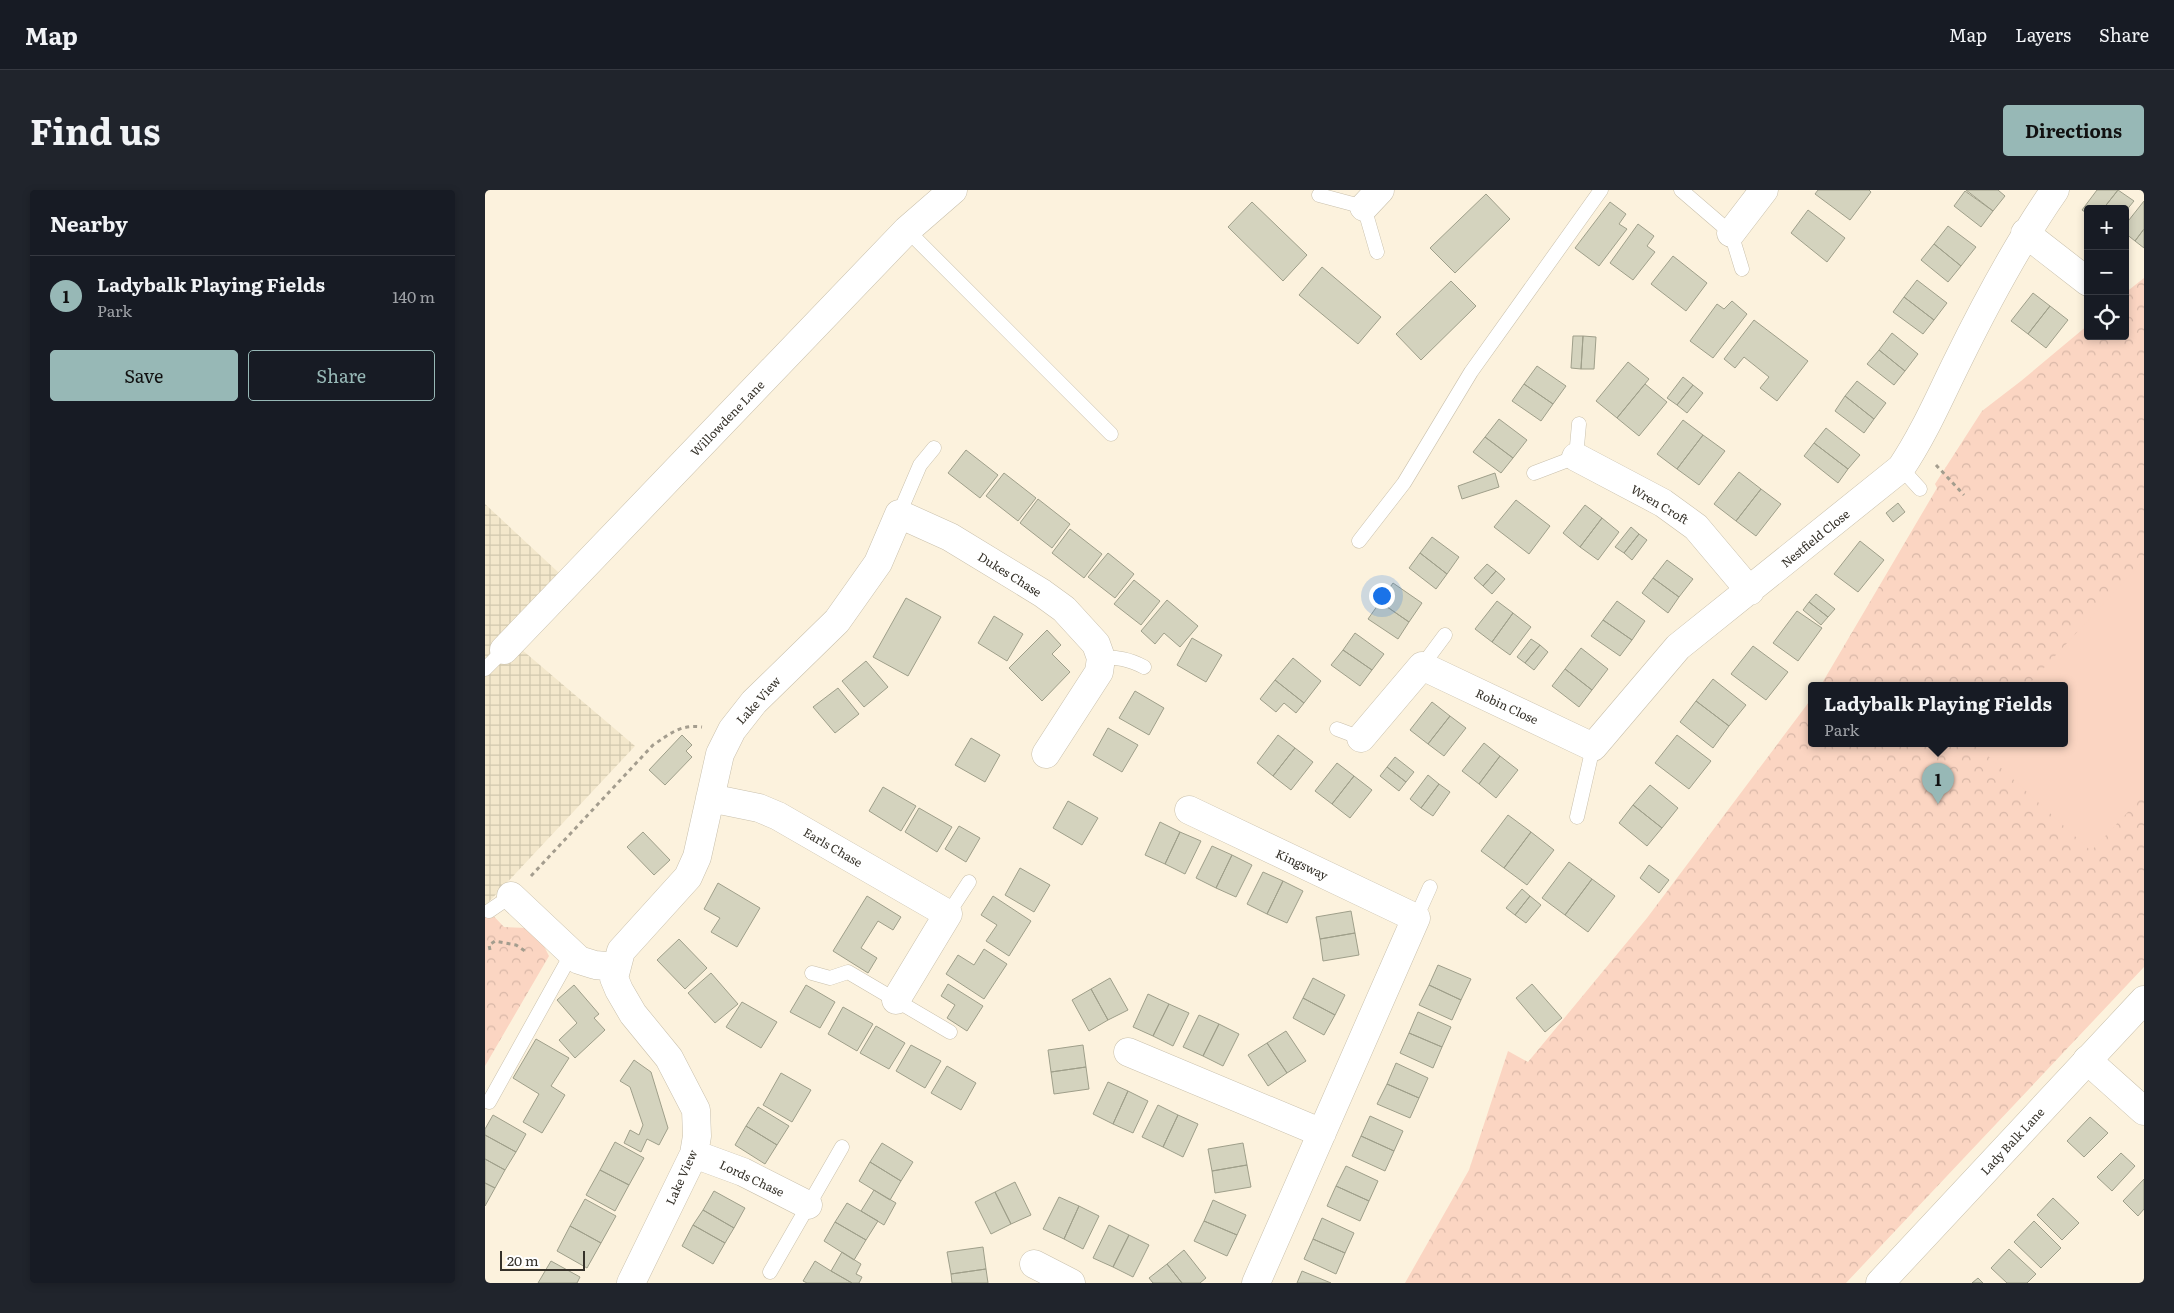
<!DOCTYPE html>
<meta charset="utf-8">
<style>
:root{--surface:#171b24;--page:#20242c;--text:#f1f3f6;--muted:#9ea1a6;--line:#363941;--accent:#97b8b6}
body{margin:0;font-family:Literata,serif;background:var(--page);color:var(--text)}
.controls{position:absolute;right:15px;top:15px;display:grid;overflow:hidden;border-radius:5px;box-shadow:0 2px 8px #0003}
.controls button{width:45px;height:45px;display:grid;place-items:center;padding:0;border:0;border-bottom:1px solid var(--line);background:var(--surface);color:var(--text);font:25px sans-serif}
.scale{position:absolute;left:15px;bottom:12px;width:85px;box-sizing:border-box;padding-left:5px;border:2px solid #353129;border-top:0;font-size:14px;line-height:18px;white-space:nowrap;color:#353129;-webkit-text-stroke:4px #fff;paint-order:stroke}
.you{position:absolute;left:896px;top:405px;width:18px;height:18px;margin:-12px;border:4px solid #fff;border-radius:50%;background:#1a73e8;box-shadow:0 0 0 8px #1a73e833}
.badge{display:grid;place-items:center;width:32px;height:32px;border-radius:50%;background:var(--accent);color:#111;font-size:16px;font-weight:700}
.pin{position:absolute;translate:-50% -41px;filter:drop-shadow(0 1px 2px #0008)}
.pin::after{content:'';position:absolute;top:26px;width:18px;height:15px;background:inherit;clip-path:polygon(0 0,100% 0,50% 100%)}
.popup{position:absolute;left:1323px;top:492px;width:260px;height:65px;box-sizing:border-box;display:grid;place-content:center;border-radius:5px;background:var(--surface);filter:drop-shadow(0 1px 4px #0005);font-size:16px;white-space:nowrap;color:var(--muted)}
.popup b{font-size:19px;color:var(--text)}
.popup::after{content:'';position:absolute;left:50%;top:100%;margin-left:-10px;border:10px solid transparent;border-top-color:var(--surface)}
.list{margin:0;padding:0;list-style:none}
h2{display:flex;justify-content:space-between;align-items:center;height:65px;margin:0;padding:0 20px;font-size:21px}
h2 small{font-size:16px;font-weight:400;color:var(--muted)}
.list li{display:grid;grid-template-columns:32px 1fr auto;gap:15px;align-items:center;box-sizing:border-box;height:80px;padding:0 20px;border-top:1px solid var(--line)}
.list b{display:block;font-size:19px;white-space:nowrap}
.list p{margin:0;font-size:16px;white-space:nowrap;color:var(--muted)}
.list em{font-size:16px;font-style:normal;color:var(--muted)}
.actions{display:flex;gap:10px;padding:15px 20px}
.actions a{flex:1;padding:11px 0;border:1px solid var(--accent);border-radius:5px;text-align:center;font-size:18px;color:var(--accent)}
.actions .main{background:var(--accent);color:#111}
.icon{flex:none;width:28px;height:28px;fill:none;stroke:currentColor;stroke-width:2;stroke-linecap:round;stroke-linejoin:round}
.map{position:relative;flex:none;width:1659px;height:1093px;overflow:hidden;border-radius:5px}
header{display:flex;align-items:center;gap:30px;box-sizing:border-box;height:70px;padding:0 25px;background:var(--surface);border-bottom:1px solid var(--line)}
header strong{font-size:24px}
nav{display:flex;gap:28px;margin-inline-start:auto;font-size:18px}
.intro{display:flex;align-items:center;justify-content:space-between;box-sizing:border-box;height:120px;padding:0 30px}
h1{margin:0;font-size:35px}
.button{padding:12px 22px;border-radius:5px;background:var(--accent);color:#111;font-size:18px;font-weight:700}
main{display:flex;gap:30px;padding:0 30px}
aside{flex:1;background:var(--surface);border-radius:5px;box-shadow:0 2px 8px #0003}
.map>svg:first-child{display:block}
.industrial{fill:url(#industrial-grid)}
.park{fill:url(#park-crowns)}
.pitch{fill:#fbd5c2}
.building{fill:#d4d3be;stroke:#9f9f8a}
.lines{fill:none;stroke-linecap:round;stroke-linejoin:round}
.service-casing{stroke:#c9c0ac;stroke-width:15}
.minor-casing{stroke:#c9c0ac;stroke-width:29}
.tertiary-casing{stroke:#c9c0ac;stroke-width:29}
.path{stroke:#a49d8e;stroke-width:3;stroke-dasharray:4 4;stroke-linecap:butt}
.service{stroke:#fff;stroke-width:14}
.minor{stroke:#fff;stroke-width:28}
.tertiary{stroke:#fff;stroke-width:28}
.labels{text-anchor:middle;dominant-baseline:central;stroke-width:4;stroke-linejoin:round;paint-order:stroke}
.street-label{font-size:12px;fill:#353129;stroke:#fff}
</style>
<header>
<strong>Map</strong>
<nav><a>Map</a><a>Layers</a><a>Share</a></nav>
</header>
<div class="intro"><h1>Find us</h1><a class="button">Directions</a></div>
<main>
<aside>
<h2>Nearby<small></small></h2>
<ul class="list">
<li><span class="badge">1</span><div><b>Ladybalk Playing Fields</b><p>Park</p></div><em>140 m</em></li>
</ul>
<div class="actions"><a class="main">Save</a><a>Share</a></div>
</aside>
<div class="map">
<svg width="1659" height="1093" viewBox="0 0 1659 1093">
<defs>
<pattern id="industrial-grid" width="8" height="8" patternUnits="userSpaceOnUse" patternTransform="scale(1.25)"><rect width="8" height="8" fill="#f3e7cb"/><path d="M0 4h8M4 0v8" fill="none" stroke="#d1c7ae"/></pattern>
<pattern id="park-crowns" width="20" height="18" patternUnits="userSpaceOnUse" patternTransform="scale(1.25)"><rect width="20" height="18" fill="#fbd5c2"/><path d="M2 6a3 3 0 1 1 6 0M12 15a3 3 0 1 1 6 0" fill="none" stroke="#d8b7a7"/></pattern>
</defs>
<rect width="100%" height="100%" fill="#fcf2dd"/>
<path class="industrial" d="M0,314L87,395L36,459L150,556L0,716Z"/>
<path class="park" d="M1659,88V777L1361,1093H920L984,980L1023,861L1043,872L1162,728L1327,508V553H1579V495H1336L1452,298L1450,294L1497,221L1536,191L1603,135V146H1640V103Z
M0,717L19,737L42,738L59,756L64,766L0,876Z"/>
<path class="pitch" d="M1659,370V605L1606,661L1489,553H1579V495H1543Z"/>
<path class="building" d="M1333,0H1384L1386,2L1365,30L1330,4Z
M1481,0H1513L1520,6L1508,21Z
M1612,0H1633L1618,19H1603V24L1597,20Z
M1633,0L1649,11L1640,22V19H1618Z
M1480,1L1508,21L1496,37L1469,16Z
M1001,4L1025,29L970,83L945,58Z
M1659,11V39L1650,51L1640,43V35Z
M767,12L822,65L798,91L743,37Z
M1125,12L1141,24L1134,34L1142,39L1114,76L1090,58Z
M1323,20L1360,48L1342,72L1306,43Z
M1153,34L1169,46L1162,56L1170,62L1148,90L1125,73Z
M1463,36L1491,57L1476,76L1449,54Z
M1659,39V58L1650,51Z
M1449,54L1476,76L1463,92L1436,70Z
M1188,66L1222,93L1201,121L1166,94Z
M837,77L896,127L873,154L814,105Z
M1432,90L1462,113L1449,130L1419,107Z
M966,91L991,116L936,170L911,144Z
M1548,103L1565,116L1543,144L1526,131Z
M1419,107L1449,130L1438,144L1408,122Z
M1247,111L1262,124L1228,168L1205,151L1232,114L1239,119Z
M1565,116L1583,130L1561,158L1543,144Z
M1269,130L1323,171L1292,211L1275,198L1284,187L1259,167L1250,178L1239,169Z
M1407,143L1433,164L1420,181L1394,160Z
M1088,146H1098L1096,179L1086,178Z
M1098,146L1111,147L1109,179H1096Z
M1394,160L1420,181L1409,195L1382,174Z
M1143,172L1164,189L1132,228L1111,211Z
M1052,176L1081,196L1068,214L1039,194Z
M1198,187L1208,195L1192,215L1182,208Z
M1372,191L1401,213L1389,229L1360,206Z
M1039,194L1068,214L1056,231L1027,211Z
M1160,194L1182,212L1154,246L1132,228Z
M1208,195L1218,203L1202,223L1192,215Z
M1360,206L1389,229L1379,243L1350,221Z
M1014,229L1042,250L1028,268L1000,247Z
M1198,230L1218,245L1192,279L1172,264Z
M1341,238L1375,265L1363,279L1329,253Z
M1218,245L1240,261L1214,295L1192,279Z
M1000,247L1028,268L1016,283L988,262Z
M1329,253L1363,279L1353,293L1319,266Z
M481,260L513,285L495,308L463,283Z
M1254,282L1276,299L1251,331L1229,314Z
M519,283L551,308L533,331L501,306Z
M1010,283L1014,297L977,309L973,296Z
M1276,299L1296,314L1271,346L1251,331Z
M553,309L585,334L567,358L535,333Z
M1031,310L1065,336L1044,364L1009,337Z
M1413,313L1420,322L1408,332L1401,323Z
M1100,315L1117,328L1095,357L1078,343Z
M1117,328L1134,342L1113,370L1095,357Z
M1146,337L1154,344L1139,363L1130,357Z
M585,339L617,364L599,388L567,363Z
M1154,344L1162,350L1147,370L1139,363Z
M947,347L974,367L962,384L935,363Z
M1375,351L1399,370L1373,402L1349,384Z
M623,363L649,384L630,408L603,387Z
M935,363L962,384L951,399L924,378Z
M1182,370L1208,389L1194,407L1168,388Z
M1002,374L1011,381L998,396L989,388Z
M1011,381L1020,389L1007,404L998,396Z
M1168,388L1194,407L1183,423L1157,403Z
M649,390L675,411L656,435L629,414Z
M908,393L937,413L924,432L895,412Z
M1331,404L1350,419L1343,427L1324,412Z
M421,408L456,427L423,486L388,467Z
M682,410L713,436L695,457L679,443L670,454L656,441Z
M1012,411L1028,423L1007,452L990,439Z
M1132,411L1160,431L1147,450L1118,430Z
M895,412L924,432L913,449L883,429Z
M1324,412L1343,427L1336,435L1318,420Z
M1312,421L1337,438L1313,471L1288,453Z
M1028,423L1046,437L1025,465L1007,452Z
M509,426L538,444L522,471L493,453Z
M1118,430L1147,450L1135,466L1106,446Z
M562,440L576,455L567,464L585,482L557,511L524,478Z
M870,443L899,464L887,480L858,460Z
M707,448L737,465L721,492L692,475Z
M1046,449L1055,455L1040,473L1032,467Z
M1055,455L1063,462L1049,480L1040,473Z
M1268,456L1303,482L1281,510L1246,484Z
M1096,458L1123,479L1107,500L1080,479Z
M858,460L887,480L875,496L846,475Z
M808,468L836,491L819,513L790,490Z
M381,471L403,497L379,517L357,491Z
M1080,479L1107,500L1094,517L1067,496Z
M1228,489L1261,515L1244,536L1211,511Z
M790,490L819,513L811,523L799,513L791,522L775,509Z
M353,498L374,524L350,543L328,517Z
M650,501L679,518L664,545L634,528Z
M1211,511L1244,536L1228,558L1195,532Z
M947,512L965,526L943,554L925,540Z
M965,526L981,538L959,566L943,554Z
M623,538L653,555L637,582L608,565Z
M197,545L207,555L201,561L207,567L180,595L164,580Z
M793,545L810,558L788,586L772,573Z
M1192,545L1226,571L1204,599L1170,573Z
M486,548L515,565L500,592L470,575Z
M999,553L1015,566L994,594L977,581Z
M810,558L828,572L806,600L788,586Z
M1015,566L1033,580L1011,608L994,594Z
M910,567L929,582L921,592L902,577Z
M852,573L869,586L847,614L830,601Z
M902,577L921,592L914,601L895,586Z
M943,585L954,594L936,618L925,609Z
M869,586L887,600L865,628L847,614Z
M954,594L965,602L948,626L936,618Z
M1165,595L1193,618L1177,638L1148,615Z
M398,597L431,616L416,641L384,621Z
M583,611L613,628L597,655L568,638Z
M1148,615L1177,638L1162,656L1134,633Z
M434,618L467,637L452,662L420,642Z
M1023,625L1046,642L1019,678L996,661Z
M675,632L695,642L680,674L660,665Z
M474,636L495,648L481,672L460,659Z
M158,642L185,670L169,685L142,657Z
M695,642L716,651L700,684L680,674Z
M1046,642L1069,660L1042,695L1019,678Z
M727,656L747,665L731,698L711,688Z
M747,665L767,675L751,707L731,698Z
M1084,672L1107,689L1080,725L1057,708Z
M1164,675L1184,690L1174,703L1155,688Z
M535,678L565,695L549,722L520,705Z
M778,682L798,691L782,724L762,714Z
M1107,689L1130,706L1103,742L1080,725Z
M798,691L818,701L802,733L782,724Z
M233,693L275,718L252,757L226,742L235,728L219,719Z
M1037,699L1045,706L1030,725L1021,718Z
M382,706L416,727L408,740L393,731L376,758L392,768L383,783L348,761Z
M508,706L546,731L524,766L501,751L512,735L496,725Z
M1045,706L1056,715L1041,733L1030,725Z
M866,721L870,743L835,749L831,727Z
M870,743L874,765L838,771L835,749Z
M194,749L222,778L200,799L172,770Z
M499,759L522,774L499,809L461,784L473,765L489,775Z
M953,775L986,789L976,810L944,795Z
M226,783L253,814L230,833L203,803Z
M625,788L643,820L623,830L606,799Z
M828,788L860,805L850,825L818,808Z
M463,794L498,816L482,841L462,828L470,815L456,806Z
M1047,794L1077,828L1060,842L1031,808Z
M89,795L114,824L109,828L120,840L90,868L74,850L92,833L72,810Z
M321,795L350,812L335,838L305,822Z
M944,795L976,810L967,830L934,815Z
M606,799L623,830L604,841L587,810Z
M663,804L684,814L668,846L648,837Z
M818,808L850,825L839,845L808,828Z
M257,812L292,832L276,858L241,837Z
M684,814L704,823L688,856L668,846Z
M358,817L388,834L372,861L343,844Z
M933,822L966,837L957,857L924,843Z
M714,825L734,834L718,866L698,857Z
M734,834L754,844L738,876L718,866Z
M391,836L420,853L404,879L375,863Z
M801,841L821,871L802,883L782,853Z
M924,843L957,857L948,878L915,863Z
M51,849L84,868L66,896L80,905L57,943L38,932L54,904L28,888Z
M782,853L802,883L783,896L763,865Z
M426,855L456,871L440,898L411,881Z
M598,855L601,877L566,882L563,860Z
M149,870L166,882L183,938L174,955L162,949L156,962L139,953L145,940L154,945L158,935L145,897L135,891Z
M911,873L943,888L934,908L902,894Z
M462,876L491,893L476,920L446,903Z
M601,877L604,899L569,904L566,882Z
M296,883L326,900L307,932L278,915Z
M623,892L643,901L628,934L608,924Z
M902,894L934,908L925,928L892,914Z
M643,901L663,911L648,943L628,934Z
M673,915L693,925L678,957L657,947Z
M273,917L304,936L292,955L261,936Z
M8,925L41,944L31,962L0,945V939Z
M693,925L713,934L698,967L678,957Z
M885,926L918,941L909,961L876,946Z
M1605,927L1623,943L1599,967L1582,951Z
M261,936L292,955L280,974L250,955Z
M0,945L31,962L20,980L0,969Z
M876,946L909,961L900,981L867,966Z
M130,952L159,968L144,995L115,980Z
M397,953L428,972L416,991L385,972Z
M758,953L762,975L727,981L723,959Z
M1636,963L1650,976L1627,1001L1612,987Z
M0,969L20,980L10,998L0,993Z
M385,972L416,991L405,1010L374,991Z
M762,975L766,997L730,1003L727,981Z
M861,976L893,991L884,1011L851,996Z
M115,980L144,995L130,1021L101,1005Z
M1659,989V1019L1653,1026L1638,1011Z
M530,992L546,1025L526,1034L510,1002Z
M0,993L10,998L0,1016Z
M851,996L884,1011L875,1031L842,1016Z
M389,1000L411,1013L399,1035L376,1021Z
M229,1001L260,1018L249,1038L218,1020Z
M510,1002L526,1034L506,1044L490,1012Z
M574,1007L594,1016L579,1049L558,1039Z
M1568,1008L1594,1033L1577,1050L1552,1025Z
M100,1009L131,1026L116,1053L85,1036Z
M728,1010L761,1025L752,1045L719,1031Z
M362,1013L393,1031L381,1050L350,1032Z
M594,1016L614,1026L598,1059L579,1049Z
M218,1020L249,1038L240,1053L208,1035Z
M837,1028L869,1043L860,1063L828,1049Z
M719,1031L752,1045L742,1066L709,1051Z
M1549,1031L1576,1058L1556,1078L1529,1052Z
M350,1032L381,1050L369,1070L339,1051Z
M208,1035L240,1053L228,1074L197,1056Z
M624,1035L644,1045L628,1077L608,1068Z
M85,1036L116,1053L102,1078L72,1061Z
M644,1045L664,1055L648,1087L628,1077Z
M828,1049L860,1063L851,1084L819,1069Z
M498,1057L501,1079L466,1084L462,1062Z
M1524,1059L1551,1084L1542,1093H1522L1506,1078Z
M699,1060L721,1088L715,1093H697L682,1074Z
M357,1062L376,1074L371,1084L377,1087L374,1093H367L346,1081Z
M66,1071L95,1087L92,1093H53Z
M330,1071L346,1081L367,1093H322L318,1091Z
M682,1074L697,1093H668L664,1088Z
M501,1079L503,1093H467L466,1084Z
M817,1081L846,1093H812Z
M1493,1088L1498,1093H1487Z"/>
<g class="lines">
<g class="service-casing">
<path id="service" d="M1196,0L1246,43L1257,79
M834,5L879,17L892,62
M422,40L626,244
M1416,278L1435,299
M1049,283L1091,267L1094,234
M414,324L435,275L449,258
M874,351L919,293L986,182L1116,0
M616,468C632,467 644,469 659,477
M937,476L960,445
M0,479L19,460
M852,539L876,548
M1092,627L1108,557
M4,721L26,706
M463,724L484,692
M931,728L945,697
M327,783L345,788L363,782L465,842
M4,912L87,763
M285,1082L357,957"/>
</g>
<g class="minor-casing">
<path id="minor" d="M879,17L895,0
M1246,43L1279,0
M1540,43L1603,92
M1091,267L1178,313L1211,337L1265,401
M19,460L422,40L468,0
M876,548L937,476L1108,557L1193,457L1416,278C1439,244 1455,206 1473,170C1502,111 1533,53 1570,0
M225,608L274,618L293,626L463,724L411,810
M704,620L931,728L771,1093
M26,706L94,770L110,775L131,777
M643,862L837,943
M1602,870L1659,921
M209,964L258,982L323,1015
M549,1074L586,1093
M146,1093L209,964L212,946L211,920L184,868L148,824L134,800L129,788L136,761L203,687L212,667L235,564L247,540L269,512L352,431L393,373L414,324L465,347L557,403L579,419L611,454L616,468L614,482L561,564"/>
</g>
<g class="tertiary-casing">
<path id="tertiary" d="M1395,1093L1659,810"/>
</g>
<path class="path" d="M1451,275L1479,305
M46,686L168,555C185,544 195,534 217,537
M5,760L4,755L10,751L31,755L40,761"/>
<use href="#service" class="service"/>
<use href="#minor" class="minor"/>
<use href="#tertiary" class="tertiary"/>
</g>
<g class="labels">
<g class="street-label">
<text transform="translate(242 228) rotate(-46)">Willowdene Lane</text>
<text transform="translate(1175 314) rotate(31)">Wren Croft</text>
<text transform="translate(1330 348) rotate(-39)">Nestfield Close</text>
<text transform="translate(525 384) rotate(32)">Dukes Chase</text>
<text transform="translate(273 510) rotate(-48)">Lake View</text>
<text transform="translate(1022 516) rotate(25)">Robin Close</text>
<text transform="translate(348 657) rotate(30)">Earls Chase</text>
<text transform="translate(817 674) rotate(25)">Kingsway</text>
<text transform="translate(1527 951) rotate(-47)">Lady Balk Lane</text>
<text transform="translate(196 987) rotate(-66)">Lake View</text>
<text transform="translate(267 988) rotate(25)">Lords Chase</text>
</g>
</g>
</svg>
<div class="controls">
<button>+</button>
<button>−</button>
<button><svg class="icon" aria-label="locate" viewBox="0 0 24 24"><circle cx="12" cy="12" r="6"/><path d="M12 2v4M12 18v4M2 12h4M18 12h4"/></svg></button>
</div>
<div class="scale">20 m</div>
<div class="you"></div>
<div class="pin badge" style="left:1453px;top:614px">1</div>
<div class="popup"><b>Ladybalk Playing Fields</b>Park</div>
</div>
</main>
